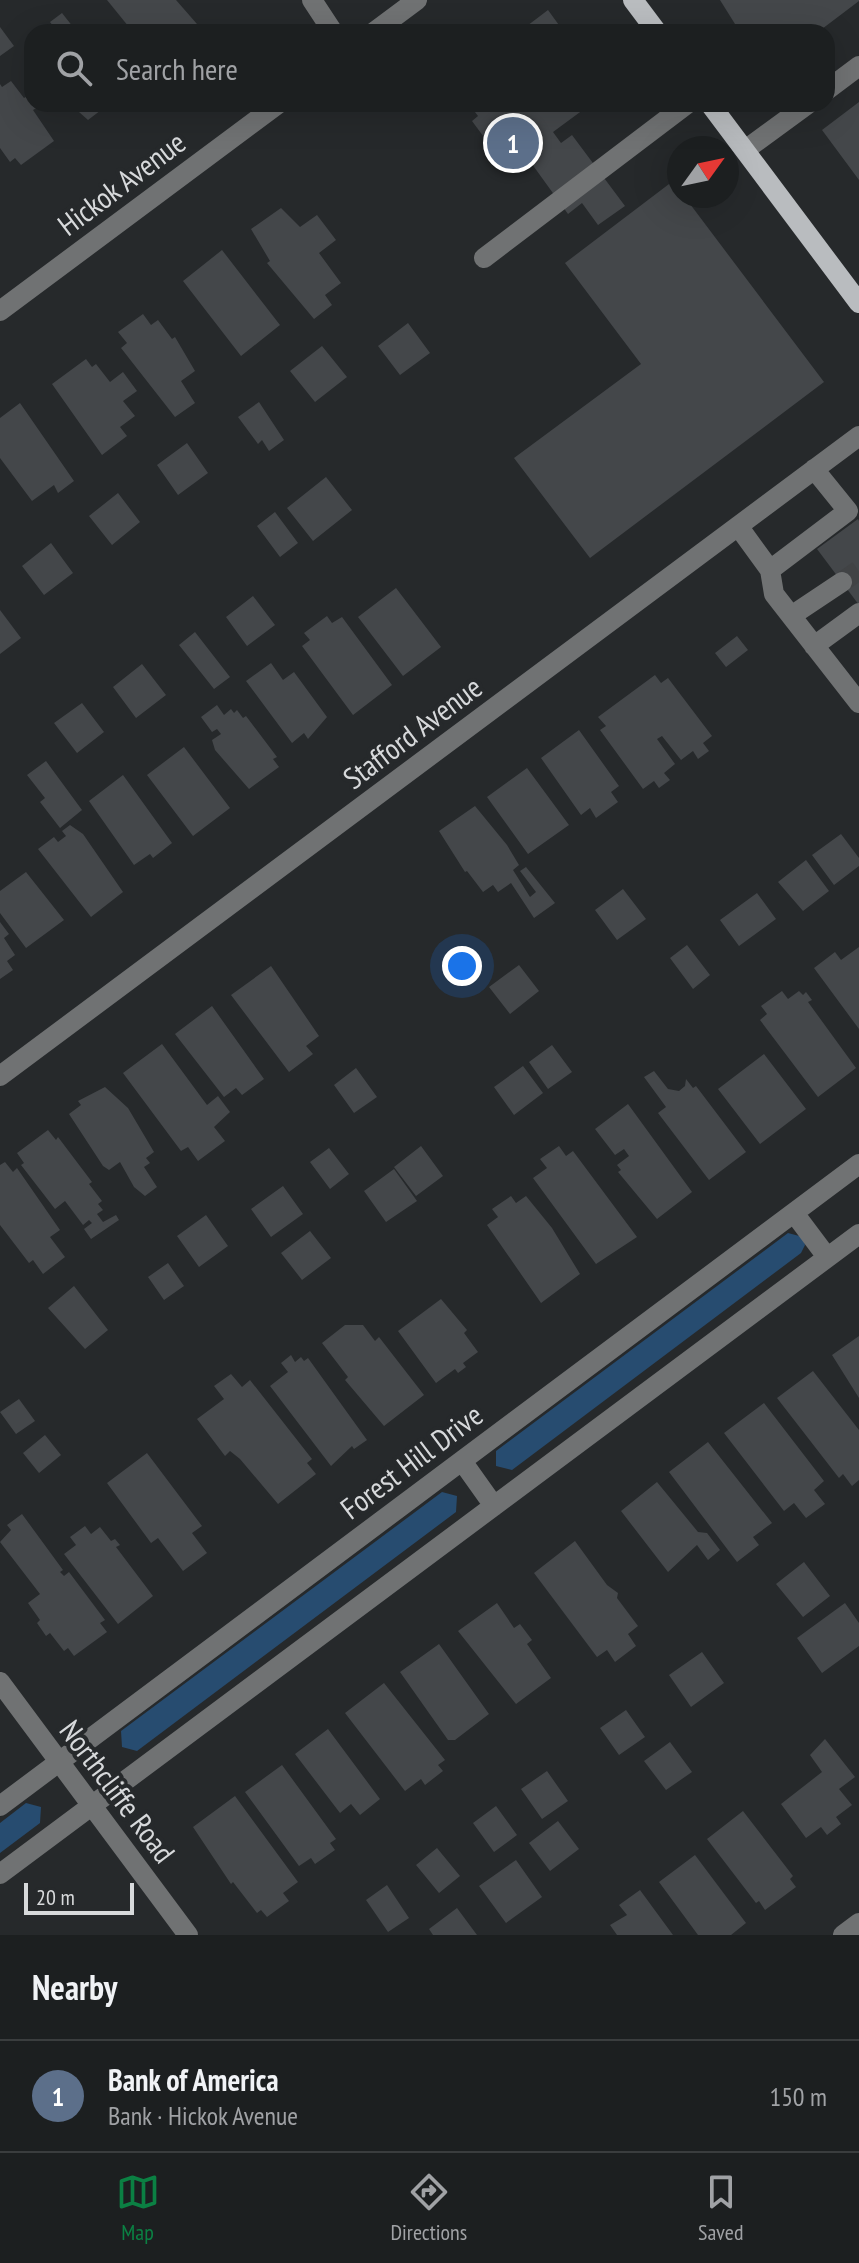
<!DOCTYPE html>
<meta charset="utf-8">
<style>
:root{--surface:#1c1f20;--page:#252729;--text:#f1f3f6;--muted:#a0a2a5;--line:#3a3d3e;--accent:#0b8043}
body{margin:0;font-family:"PT Sans Narrow",sans-serif;background:var(--page);color:var(--text)}
.compass{position:absolute;left:667px;top:136px;width:72px;height:72px;border-radius:50%;background:var(--surface);box-shadow:0 8px 32px #0002;rotate:57deg}
.scale{position:absolute;left:24px;bottom:20px;width:110px;box-sizing:border-box;padding-left:8px;border:4px solid #d7d9db;border-top:0;font-size:22px;line-height:28px;white-space:nowrap;color:#d7d9db;-webkit-text-stroke:6px #26292b;paint-order:stroke}
.you{position:absolute;left:462px;top:966px;width:28px;height:28px;margin:-20px;border:6px solid #fff;border-radius:50%;background:#1a73e8;box-shadow:0 0 0 12px #1a73e833}
.badge{display:grid;place-items:center;width:52px;height:52px;border-radius:50%;background:var(--accent);color:#fff;font-size:26px;font-weight:700}
.pin{position:absolute;translate:-50% -50%;border:4px solid #fff;box-shadow:0 2px 8px #0006}
.list{margin:0;padding:0;list-style:none}
h2{display:flex;justify-content:space-between;align-items:center;height:104px;margin:0;padding:0 32px;font-size:34px}
h2 small{font-size:26px;font-weight:400;color:var(--muted)}
.list li{display:grid;grid-template-columns:52px 1fr auto;gap:24px;align-items:center;box-sizing:border-box;height:112px;padding:0 32px;border-top:2px solid var(--line)}
.list b{display:block;font-size:30px;white-space:nowrap}
.list p{margin:0;font-size:26px;white-space:nowrap;color:var(--muted)}
.list em{font-size:26px;font-style:normal;color:var(--muted)}
.icon{flex:none;width:44px;height:44px;fill:none;stroke:currentColor;stroke-width:2;stroke-linecap:round;stroke-linejoin:round}
.map{position:relative;flex:none;width:859px;height:1935px;overflow:hidden}
.search{position:absolute;background:var(--surface);box-shadow:0 8px 32px #0002;left:24px;right:24px;top:24px;height:88px;display:flex;align-items:center;gap:20px;box-sizing:border-box;padding:0 28px;border-radius:24px;color:var(--muted);font-size:30px}
.sheet{height:216px;background:var(--surface)}
nav{display:flex;justify-content:space-around;align-items:center;box-sizing:border-box;height:112px;border-top:2px solid var(--line);background:var(--surface);font-size:22px;color:var(--muted)}
nav a{display:grid;justify-items:center;gap:4px}
nav .on{color:var(--accent)}
.map>svg:first-child{display:block}
.green{fill:#274c70}
.building{fill:#44474a}
.lines{fill:none;stroke-linecap:round;stroke-linejoin:round}
.minor-tunnel{stroke:#414345;stroke-width:20;stroke-dasharray:20 10;stroke-linecap:butt}
.minor{stroke:#707273;stroke-width:20}
.major{stroke:#b9bcbf;stroke-width:20}
.labels{text-anchor:middle;dominant-baseline:central;stroke-width:8;stroke-linejoin:round;paint-order:stroke}
.street-label{font-size:30px;fill:#d7d9db;stroke:#26292b}
</style>
<div class="map">
<svg width="859" height="1935" viewBox="0 0 859 1935">
<rect width="100%" height="100%" fill="#26292b"/>
<path class="green" d="M788,1233L803,1237L805,1245L801,1253L512,1470L496,1466V1451Z
M442,1492L457,1496L456,1512L137,1751L122,1747L121,1731Z
M26,1803L41,1807L40,1823L0,1853V1823Z"/>
<path class="building" d="M107,0H176L204,32H133Z
M720,0H859V1L818,32H740Z
M548,10L564,32H519Z
M62,13L77,32H52L56,30L50,22Z
M0,27L14,46L0,56Z
M11,81L24,98L32,93V104L40,106L33,110L54,141L21,165L15,158L10,162L0,148V84L2,87Z
M859,102V180L822,130Z
M70,104H109L88,120Z
M469,104H591L553,132L561,143L572,135L625,206L598,225L582,203L568,214L524,153L506,167L472,121L478,116Z
M673,181L679,196H684L824,382L590,558L514,458L641,364L565,263Z
M281,208L300,227L317,215L336,240L319,253L341,283L325,295L332,305L314,319L267,263L270,261L251,229Z
M222,250L280,325L241,356L183,281Z
M143,314L151,325L158,320L172,339L175,337L195,371L181,381L195,403L175,417L121,348L127,343L118,332Z
M408,323L430,353L400,375L378,346Z
M322,346L347,377L315,402L290,371Z
M86,359L92,367L96,364L110,382L123,372L137,391L123,401L135,416L120,427L127,436L102,455L52,384Z
M259,402L284,440L269,451L262,440L258,444L238,417Z
M20,403L74,481L58,493L54,485L32,501L0,458V418Z
M187,443L208,473L178,495L157,465Z
M326,477L352,510L313,541L287,508Z
M118,493L140,522L112,545L89,516Z
M275,512L298,543L280,557L257,526Z
M858,519L859,521V605L817,549Z
M51,543L73,573L44,595L22,566Z
M396,588L441,647L403,676L358,617Z
M253,596L275,625L247,646L226,617Z
M0,610L21,638L0,654Z
M327,616L332,623L342,617L392,685L353,715L302,646L310,640L304,633Z
M195,632L230,677L214,689L179,645Z
M737,636L748,650L726,667L715,653Z
M271,663L283,680L294,672L327,717L308,739L304,733L292,743L246,681Z
M142,664L166,695L136,718L113,687Z
M655,675L661,683L668,678L712,736L703,743L709,751L698,759L693,751L681,760L662,736L657,739L675,764L664,773L670,780L659,788L654,781L643,789L600,730L606,726L598,717Z
M82,703L104,732L77,753L54,723Z
M217,705L224,715L231,709L234,713L237,710L243,718L246,716L277,757L273,759L279,767L249,789L215,750L212,740L221,734L217,729L212,732L201,717Z
M579,730L619,786L611,792L618,802L596,818L590,808L581,815L541,758Z
M184,747L230,808L193,836L147,775Z
M46,761L82,810L60,828L40,802L45,798L27,775Z
M527,768L569,825L528,854L487,797Z
M123,775L172,843L153,858L150,854L134,865L89,801Z
M475,806L507,845L519,865L513,870L530,897L536,892L520,871L526,867L555,903L534,918L511,883L498,892L493,885L483,892L467,871L465,872L439,831Z
M70,825L83,834L123,892L91,917L38,849L54,837L58,842L66,836L62,831Z
M841,834L859,858V866L834,885L812,855Z
M806,860L829,891L803,911L778,882Z
M26,872L64,920L26,948L0,913V891Z
M623,889L646,919L617,940L595,910Z
M757,893L776,919L739,946L720,920Z
M0,922L9,934L4,938L15,955L7,961L13,970L0,979Z
M687,945L710,975L693,989L670,958Z
M859,947V1029L814,968L835,952L841,960Z
M519,965L539,991L510,1014L489,987Z
M271,966L319,1036L306,1046L313,1054L289,1072L231,995Z
M782,991L788,999L799,991L803,995L806,992L812,1000L808,1002L856,1068L818,1097L760,1020L767,1014L761,1006Z
M212,1006L264,1079L242,1095L236,1088L224,1097L175,1034Z
M162,1044L207,1105L218,1096L230,1112L214,1127L225,1141L198,1161L188,1147L181,1151L123,1073Z
M552,1045L572,1072L548,1089L529,1062Z
M764,1054L806,1109L760,1144L718,1089Z
M523,1066L543,1093L514,1115L494,1087Z
M356,1068L377,1097L354,1113L334,1085Z
M654,1071L668,1089L679,1091L685,1086L686,1079L693,1088L696,1086L746,1152L709,1180L658,1113L666,1107L644,1077Z
M105,1087L128,1108L154,1152L146,1158L150,1163L144,1167L157,1187L145,1196L134,1187L120,1162L109,1170L103,1166L69,1114L81,1105L78,1101Z
M628,1104L692,1192L657,1219L618,1172L621,1170L617,1165L629,1156L624,1149L615,1155L595,1129Z
M48,1130L56,1140L58,1137L92,1182L89,1184L102,1201L98,1204L103,1210L97,1214L103,1222L116,1215L119,1220L91,1239L84,1229L92,1223L89,1220L83,1225L65,1201L55,1209L21,1165L24,1163L17,1153Z
M421,1146L443,1176L416,1196L394,1167Z
M559,1146L566,1156L573,1151L637,1237L596,1264L533,1178L547,1168L540,1159Z
M329,1148L349,1174L330,1189L310,1162Z
M5,1162L13,1172L17,1168L60,1230L50,1237L65,1257L43,1274L33,1260L29,1263L0,1225V1165Z
M394,1169L417,1201L386,1222L364,1191Z
M283,1186L303,1214L271,1237L251,1209Z
M511,1196L516,1203L526,1196L552,1228L580,1274L541,1303L487,1225L498,1217L492,1209Z
M206,1215L228,1246L199,1267L177,1236Z
M310,1231L331,1258L302,1280L281,1253Z
M168,1263L184,1286L164,1300L148,1277Z
M74,1286L108,1330L85,1349L48,1308Z
M441,1299L467,1330L464,1333L478,1352L463,1363L466,1367L458,1373L455,1369L436,1383L398,1331Z
M345,1325H363L375,1341L379,1337L424,1395L384,1426L345,1380L348,1377L322,1343Z
M859,1336V1398L832,1355Z
M291,1355L295,1362L301,1357L304,1361L308,1358L367,1440L354,1449L352,1446L331,1466L270,1386L288,1372L281,1363Z
M813,1371L859,1430V1480L852,1486L843,1474L839,1478L777,1398Z
M231,1374L242,1387L250,1380L312,1459L307,1463L316,1474L278,1504L240,1459L230,1451L225,1456L197,1419L224,1399L214,1386Z
M19,1399L35,1421L16,1434L0,1412Z
M764,1403L824,1481L814,1490L825,1504L806,1518L794,1503L784,1511L724,1433Z
M45,1435L61,1455L39,1473L23,1453Z
M708,1442L772,1523L753,1537L759,1545L737,1562L669,1472Z
M147,1453L202,1526L192,1533L207,1553L183,1571L158,1538L151,1543L107,1483Z
M657,1482L698,1532L707,1533L720,1550L708,1560L697,1545L668,1572L621,1511Z
M22,1514L63,1570L60,1572L64,1576L69,1572L105,1620L100,1623L107,1632L74,1656L68,1648L64,1651L50,1633L46,1636L37,1623L40,1620L28,1603L40,1594L0,1542L11,1530L7,1525Z
M85,1526L91,1534L100,1527L111,1541L115,1539L120,1545L116,1547L153,1596L118,1624L64,1554L76,1545L70,1537Z
M575,1541L607,1585L618,1593L617,1598L638,1626L628,1634L636,1646L615,1662L607,1650L597,1657L534,1573Z
M804,1562L830,1596L803,1617L776,1584Z
M497,1603L514,1628L520,1624L532,1640L527,1644L551,1678L516,1704L458,1631Z
M845,1603L859,1623V1646L822,1673L797,1638Z
M439,1644L489,1714L455,1740H448L400,1672Z
M702,1652L724,1683L691,1707L669,1675Z
M384,1683L445,1760L438,1765L443,1771L425,1785L421,1779L405,1791L345,1713Z
M626,1710L645,1737L619,1755L600,1728Z
M328,1729L380,1799L360,1815L351,1804L340,1813L295,1754Z
M825,1739L855,1777L839,1789L852,1805L836,1817L841,1824L827,1835L821,1827L806,1838L781,1804L822,1772L810,1755Z
M670,1742L692,1772L666,1790L644,1761Z
M282,1765L336,1839L330,1843L335,1850L315,1864L311,1858L299,1866L245,1792Z
M547,1771L568,1801L542,1819L521,1789Z
M235,1796L298,1882L283,1893L289,1901L267,1917L261,1910L257,1913L233,1882L231,1884L193,1827Z
M496,1806L517,1835L494,1852L473,1823Z
M743,1811L793,1876L790,1879L796,1887L765,1910L759,1901L756,1903L707,1839Z
M558,1821L579,1849L550,1871L529,1843Z
M437,1848L460,1876L439,1893L416,1865Z
M695,1855L746,1923L731,1935H698L659,1882Z
M516,1860L542,1897L506,1923L479,1886Z
M387,1885L409,1918L388,1932L366,1900Z
M640,1890L673,1935H617L610,1925L627,1915L619,1905Z
M457,1908L477,1935H433L429,1929Z"/>
<g class="lines">
<path class="minor-tunnel" d="M842,582L859,570"/>
<path class="minor" d="M312,0L333,32
M374,32L417,0
M827,90L859,66
M745,150L808,104
M484,258L687,104
M0,311L278,104
M738,526L770,570L848,511L814,469
M770,570L774,594L859,703
M791,616L842,582
M814,646L859,613
M0,1076L859,436
M794,1213L827,1257
M462,1461L494,1506
M0,1682L188,1935
M0,1806L859,1164
M0,1874L859,1234
M843,1935L859,1923"/>
<path class="major" d="M633,0L657,32
M710,104L859,303"/>
</g>
<g class="labels">
<g class="street-label">
<text transform="translate(121 183) rotate(-37)">Hickok Avenue</text>
<text transform="translate(412 732) rotate(-37)">Stafford Avenue</text>
<text transform="translate(411 1461) rotate(-37)">Forest Hill Drive</text>
<text transform="translate(118 1791) rotate(53)">Northcliffe Road</text>
</g>
</g>
</svg>
<svg class="compass" viewBox="-18 -18 36 36"><path d="M0-13l5 13h-10z" fill="#e53935"/><path d="M0 13l5-13h-10z" fill="#a0a2a5"/></svg>
<div class="scale">20 m</div>
<div class="you"></div>
<div class="pin badge" style="left:513px;top:143px;background:#5c6f8a">1</div>
<div class="search"><svg class="icon" aria-label="search" viewBox="0 0 24 24"><circle cx="10" cy="10" r="6"/><path d="M15 15l6 6"/></svg>Search here</div>
</div>
<section class="sheet">
<h2>Nearby<small></small></h2>
<ul class="list">
<li><span class="badge" style="background:#5c6f8a">1</span><div><b>Bank of America</b><p>Bank · Hickok Avenue</p></div><em>150 m</em></li>
</ul>
</section>
<nav>
<a class="on"><svg class="icon" aria-label="map" viewBox="0 0 24 24"><path d="M3 6l6-2 6 2 6-2v14l-6 2-6-2-6 2zM9 4v14M15 6v14"/></svg>Map</a>
<a><svg class="icon" aria-label="directions" viewBox="0 0 24 24"><path d="M12 3l9 9-9 9-9-9zM9 14v-3h6M13 9l2 2-2 2"/></svg>Directions</a>
<a><svg class="icon" aria-label="saved" viewBox="0 0 24 24"><path d="M7 4h10v16l-5-4-5 4z"/></svg>Saved</a>
</nav>
